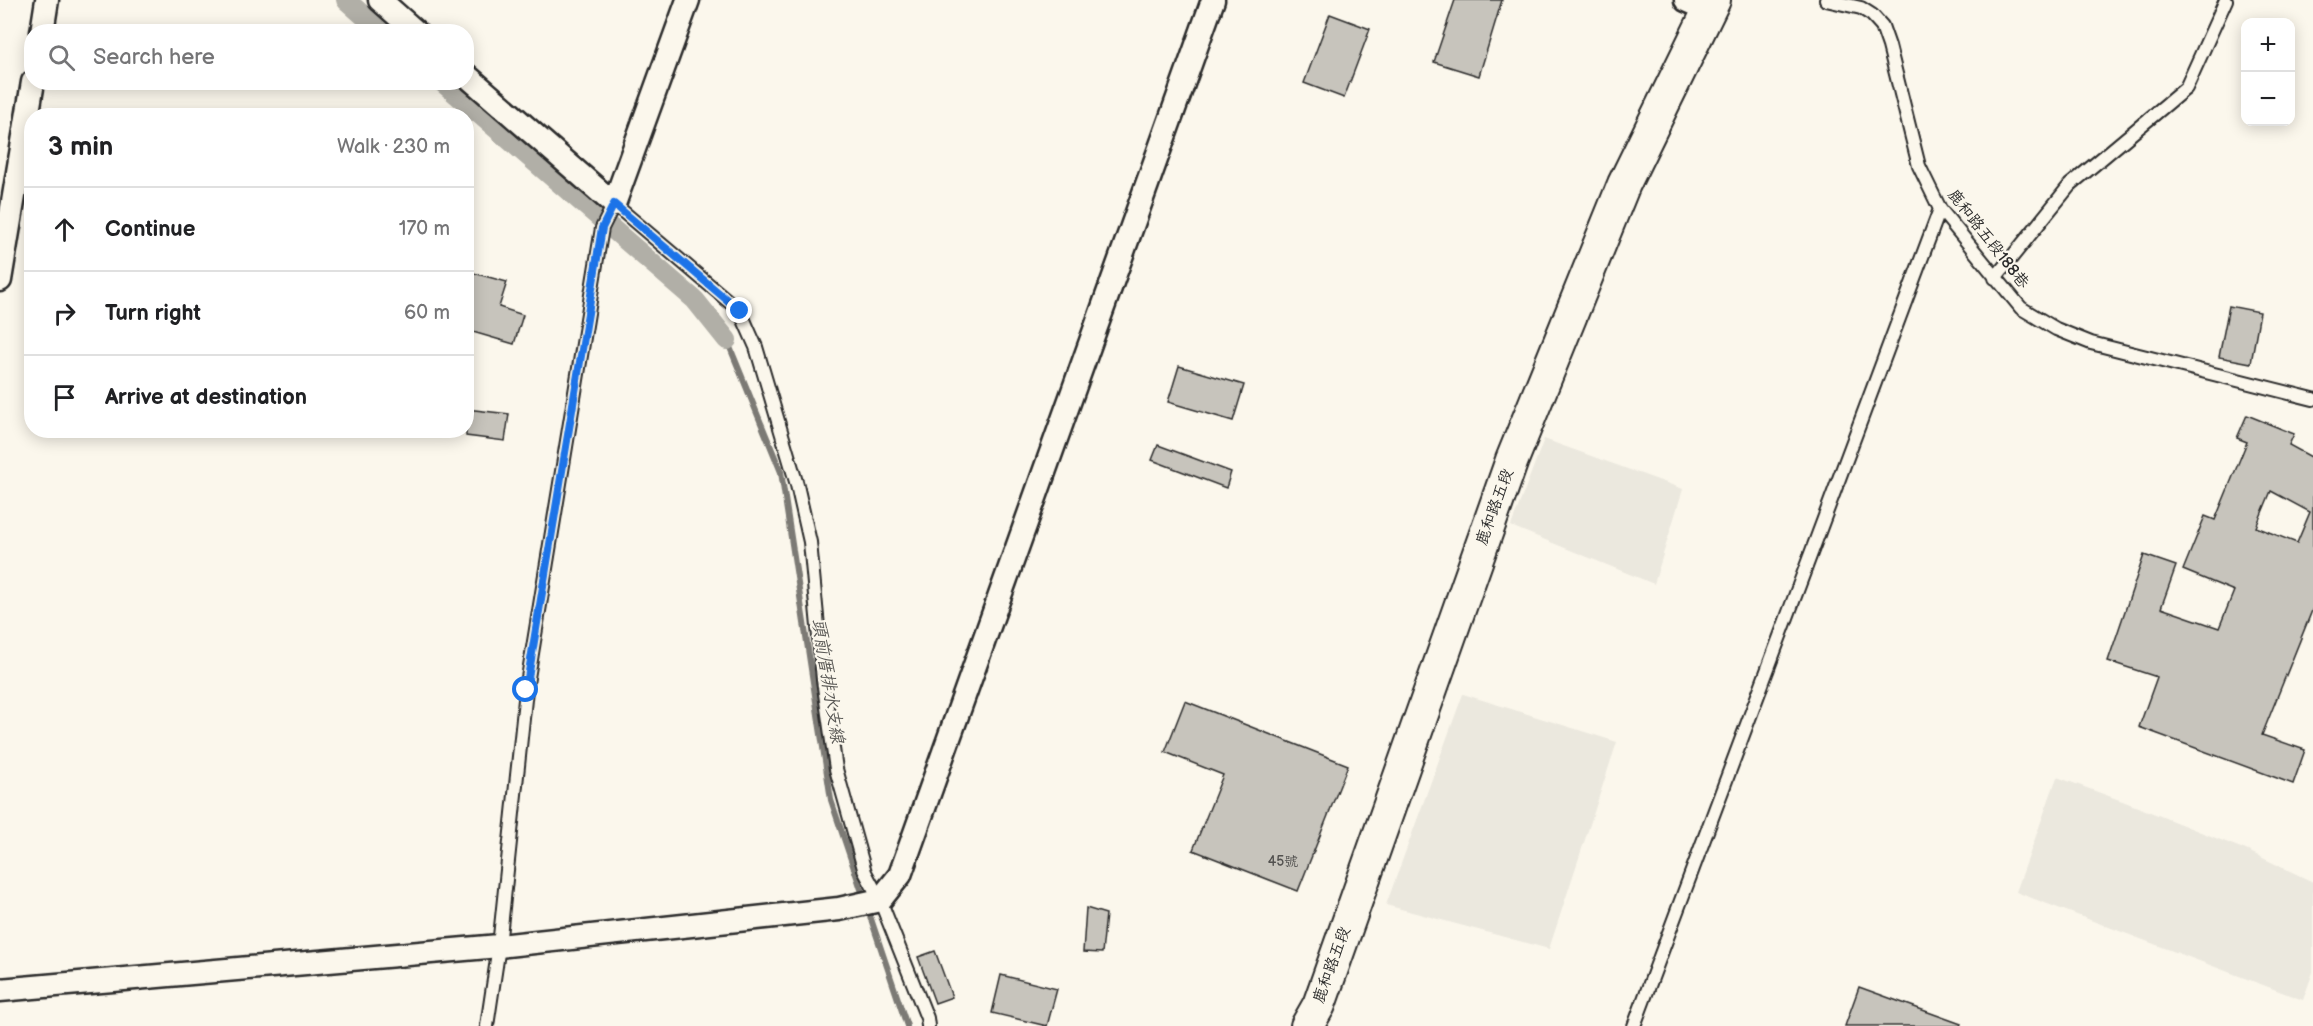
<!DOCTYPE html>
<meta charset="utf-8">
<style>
:root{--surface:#fff;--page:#f6f6f6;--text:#202124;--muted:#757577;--line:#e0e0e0}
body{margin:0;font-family:"Balsamiq Sans","LXGW WenKai TC",sans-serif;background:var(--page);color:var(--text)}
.controls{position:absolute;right:18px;top:18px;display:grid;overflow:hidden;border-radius:12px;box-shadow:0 3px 15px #0003}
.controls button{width:54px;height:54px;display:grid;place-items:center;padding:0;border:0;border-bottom:2px solid var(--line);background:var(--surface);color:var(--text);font:30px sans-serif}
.stop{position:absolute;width:18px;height:18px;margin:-14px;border:4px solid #1a73e8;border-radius:50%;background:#fff}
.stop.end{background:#1a73e8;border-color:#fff;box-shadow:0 2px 6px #0008}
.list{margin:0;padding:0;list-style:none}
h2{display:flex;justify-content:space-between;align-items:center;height:78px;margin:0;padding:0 24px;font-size:26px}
h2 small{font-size:20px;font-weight:400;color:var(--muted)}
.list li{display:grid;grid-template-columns:39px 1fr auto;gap:18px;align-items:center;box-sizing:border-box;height:84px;padding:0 24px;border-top:2px solid var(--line)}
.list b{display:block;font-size:22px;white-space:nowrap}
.list em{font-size:20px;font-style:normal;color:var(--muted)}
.icon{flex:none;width:33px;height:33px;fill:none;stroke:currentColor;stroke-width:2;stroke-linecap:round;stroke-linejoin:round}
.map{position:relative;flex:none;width:2313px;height:1026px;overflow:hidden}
.search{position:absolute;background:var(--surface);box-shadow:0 3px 15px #0003;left:24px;top:24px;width:450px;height:66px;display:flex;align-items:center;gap:15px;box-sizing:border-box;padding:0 21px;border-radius:24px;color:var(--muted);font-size:22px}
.panel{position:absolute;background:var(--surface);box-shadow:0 3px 15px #0003;left:24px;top:108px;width:450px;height:330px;border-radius:24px}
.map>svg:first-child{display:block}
.built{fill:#ebe8de}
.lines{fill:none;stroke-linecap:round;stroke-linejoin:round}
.stream{stroke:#7b7a75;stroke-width:6}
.canal{stroke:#b1afa7;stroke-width:20}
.building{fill:#c7c4bc;stroke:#2b2b2b;stroke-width:1.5;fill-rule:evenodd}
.lane-casing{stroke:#2b2b2b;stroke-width:16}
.street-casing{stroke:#2b2b2b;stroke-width:27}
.secondary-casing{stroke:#2b2b2b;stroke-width:36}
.lane{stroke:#fbf7ec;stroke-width:12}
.street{stroke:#fbf7ec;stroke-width:22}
.secondary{stroke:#fbf7ec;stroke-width:32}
.route{stroke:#1a73e8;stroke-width:8}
.labels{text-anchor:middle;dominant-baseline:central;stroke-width:4.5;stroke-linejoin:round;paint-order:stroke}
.number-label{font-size:14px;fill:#52514f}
.street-label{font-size:16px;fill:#2b2b2b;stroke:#fbf7ec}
.water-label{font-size:18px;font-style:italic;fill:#5a5956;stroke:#fbf7ec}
</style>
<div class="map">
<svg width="2313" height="1026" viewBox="0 0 2313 1026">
<rect width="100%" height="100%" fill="#fbf7ec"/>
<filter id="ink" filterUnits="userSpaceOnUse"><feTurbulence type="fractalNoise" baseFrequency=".0167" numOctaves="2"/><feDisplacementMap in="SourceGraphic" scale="12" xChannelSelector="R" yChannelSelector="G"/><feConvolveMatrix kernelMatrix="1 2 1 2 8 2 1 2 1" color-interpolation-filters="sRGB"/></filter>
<g filter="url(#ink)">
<path class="built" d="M1544,439L1683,489L1654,584L1511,526Z
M1463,694L1617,742L1549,949L1386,905Z
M2057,777L2125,802L2246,850L2313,882V972L2303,1000L2016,892Z"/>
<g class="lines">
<path class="stream" d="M727,340L781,472L831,800L907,1026"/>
<path class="canal" d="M346,0L382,32
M442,82L695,300L727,340"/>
</g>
<path class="building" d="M1455,0H1502L1479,76L1434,62Z
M1330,14L1370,29L1344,98L1304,83Z
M466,271L507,282L499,307L523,315L514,344L466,330Z
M2229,306L2260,312L2251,363L2219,357Z
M1179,366L1244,385L1233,421L1168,402Z
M466,409L509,414L505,441L466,436Z
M2247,415L2294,434L2289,445L2313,458V608L2262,735L2305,750L2293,784L2139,727L2157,677L2108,661L2144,555L2176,566L2161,608L2219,628L2234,591L2183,570L2205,516L2215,520L2247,442L2237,438ZM2271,491L2310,512L2297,543L2256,527Z
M1158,445L1231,472L1226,488L1152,460Z
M1185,701L1348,765L1298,891L1193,850L1223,775L1165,752Z
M1086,908L1106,914L1102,953L1083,952Z
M935,951L952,997L935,1003L918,957Z
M1001,975L1057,989L1047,1026L992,1013Z
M1859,987L1961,1024L1960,1026H1845Z"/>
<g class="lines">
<g class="lane-casing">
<path id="lane" d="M1826,0L1861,8L1872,15L1882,26L1889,46L1919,166L1940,209L2021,308L2056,329L2091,343L2313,399
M1995,278L2070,185L2186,88L2226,0
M487,1026L499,946L526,690L602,228L614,204L740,311L756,347L797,485L810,542L823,680L836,769L865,872L880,900L927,1018L928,1026
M1634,1026L1940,209"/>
</g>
<g class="street-casing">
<path id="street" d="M380,0L416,32
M1686,0L1709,10
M42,32L47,0
M466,75L614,204L688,0
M0,280L33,82
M0,990L499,946L839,909L880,900L900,875L1213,0"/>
</g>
<g class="secondary-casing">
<path id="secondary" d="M1307,1026L1319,1005L1512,460L1624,184L1714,0"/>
</g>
<use href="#lane" class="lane"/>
<use href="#street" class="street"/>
<use href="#secondary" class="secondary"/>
</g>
</g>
<g class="lines" filter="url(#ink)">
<path class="route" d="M526,690L602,228L614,204L740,311"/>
</g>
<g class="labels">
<g class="number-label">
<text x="1283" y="861">45號</text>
</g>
<g class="street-label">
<text transform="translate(1988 239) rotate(52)">鹿和路五段188巷</text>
<text transform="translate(1495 507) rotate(-70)">鹿和路五段</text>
<text transform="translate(1332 965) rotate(-70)">鹿和路五段</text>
</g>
<g class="water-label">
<text transform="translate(828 681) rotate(81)">頭前厝排水支線</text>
</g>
</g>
</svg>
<div class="controls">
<button>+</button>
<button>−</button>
</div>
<div class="stop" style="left:526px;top:690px"></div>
<div class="stop end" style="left:740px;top:311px"></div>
<div class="search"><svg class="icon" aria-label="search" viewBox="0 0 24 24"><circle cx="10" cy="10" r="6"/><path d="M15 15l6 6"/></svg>Search here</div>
<section class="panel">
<h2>3 min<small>Walk · 230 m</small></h2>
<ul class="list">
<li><svg class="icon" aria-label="ahead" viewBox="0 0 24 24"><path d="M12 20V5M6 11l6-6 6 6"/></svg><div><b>Continue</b></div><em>170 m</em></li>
<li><svg class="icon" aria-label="right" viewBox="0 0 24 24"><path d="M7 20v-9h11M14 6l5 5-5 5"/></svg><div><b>Turn right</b></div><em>60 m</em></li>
<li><svg class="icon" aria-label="arrive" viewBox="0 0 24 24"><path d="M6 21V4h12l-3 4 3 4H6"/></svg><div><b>Arrive at destination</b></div></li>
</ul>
</section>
</div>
